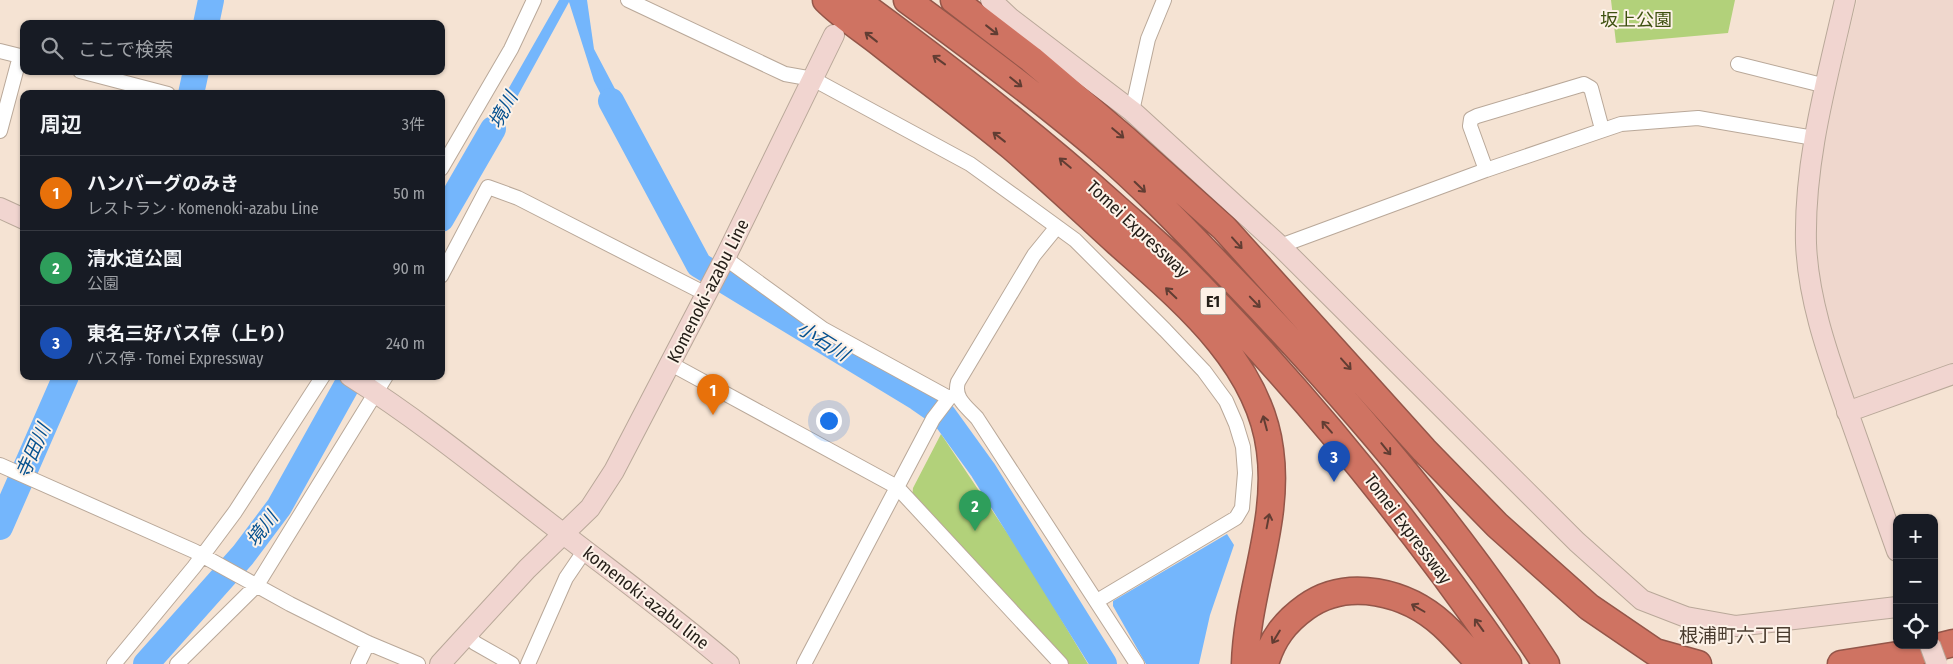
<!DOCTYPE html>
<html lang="ja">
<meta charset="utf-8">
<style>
:root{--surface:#171b24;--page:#242831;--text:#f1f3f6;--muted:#9ea1a6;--line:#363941;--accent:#0f766e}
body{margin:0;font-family:"Fira Sans Condensed","Noto Sans JP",sans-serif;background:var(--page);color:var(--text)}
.controls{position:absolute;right:15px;bottom:15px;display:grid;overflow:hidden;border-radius:10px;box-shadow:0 1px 4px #0004}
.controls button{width:45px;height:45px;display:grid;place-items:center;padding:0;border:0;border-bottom:1px solid var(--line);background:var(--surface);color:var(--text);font:25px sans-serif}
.you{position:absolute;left:828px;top:420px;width:18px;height:18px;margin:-12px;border:4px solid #fff;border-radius:50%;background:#1a73e8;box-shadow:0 0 0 8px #1a73e833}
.badge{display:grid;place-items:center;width:32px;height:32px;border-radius:50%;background:var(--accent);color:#fff;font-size:16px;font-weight:700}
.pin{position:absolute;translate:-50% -41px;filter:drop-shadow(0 1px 2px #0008)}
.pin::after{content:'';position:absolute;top:26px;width:18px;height:15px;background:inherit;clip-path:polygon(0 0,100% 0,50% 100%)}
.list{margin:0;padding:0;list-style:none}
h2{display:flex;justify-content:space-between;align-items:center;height:65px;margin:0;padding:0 20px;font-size:21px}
h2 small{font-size:16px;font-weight:400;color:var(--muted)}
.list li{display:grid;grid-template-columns:32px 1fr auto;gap:15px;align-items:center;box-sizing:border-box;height:75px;padding:0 20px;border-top:1px solid var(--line)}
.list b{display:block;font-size:19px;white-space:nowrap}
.list p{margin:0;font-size:16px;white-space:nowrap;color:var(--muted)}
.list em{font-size:16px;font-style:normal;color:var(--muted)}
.icon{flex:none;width:28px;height:28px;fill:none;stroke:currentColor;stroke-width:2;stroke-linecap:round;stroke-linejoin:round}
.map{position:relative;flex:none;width:1953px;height:664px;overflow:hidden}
.search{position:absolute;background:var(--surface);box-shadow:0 1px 4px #0004;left:20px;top:20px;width:425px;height:55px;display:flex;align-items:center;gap:12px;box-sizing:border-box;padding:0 18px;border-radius:10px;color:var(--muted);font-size:19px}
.panel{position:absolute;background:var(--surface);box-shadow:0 1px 4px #0004;left:20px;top:90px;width:425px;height:290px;border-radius:10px}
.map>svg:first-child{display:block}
.commercial{fill:#efd7cd}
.green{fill:#b2d17a}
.water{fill:#74b6fc}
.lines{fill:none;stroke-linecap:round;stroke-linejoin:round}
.river{stroke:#74b6fc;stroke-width:26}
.street-casing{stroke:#b9a899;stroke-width:16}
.secondary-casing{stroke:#b9a899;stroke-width:22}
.highway-casing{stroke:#945649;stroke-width:29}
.street{stroke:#fff;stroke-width:14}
.secondary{stroke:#f1d5d0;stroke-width:20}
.highway{stroke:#cf7362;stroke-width:26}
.secondary-bridge-casing{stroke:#b9a899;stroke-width:22;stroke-linecap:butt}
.secondary-bridge{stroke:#f1d5d0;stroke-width:20}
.oneway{stroke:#613d33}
.labels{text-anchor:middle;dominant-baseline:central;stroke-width:4;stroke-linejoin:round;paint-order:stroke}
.shield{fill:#fdf2e8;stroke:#665f58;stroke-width:1}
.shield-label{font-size:16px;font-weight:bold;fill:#26201a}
.park-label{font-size:18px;fill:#3e5110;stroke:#fdf2e8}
.street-label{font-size:18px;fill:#26201a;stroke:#fdf2e8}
.water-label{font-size:19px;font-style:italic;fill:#06518f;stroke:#fdf2e8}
.neighbourhood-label{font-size:19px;fill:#4a3c2f;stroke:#fdf2e8}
</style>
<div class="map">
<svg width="1953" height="664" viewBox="0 0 1953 664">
<rect width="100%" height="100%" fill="#f5e3d3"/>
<path class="commercial" d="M1857,0H1953V363L1852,399L1834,345L1820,282L1815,223L1823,139Z"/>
<path class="green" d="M1611,0H1735L1728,33L1616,43Z
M941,434L1028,564L1088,664H1068L912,498L913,488Z"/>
<path class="water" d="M559,0H587L594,49L635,127L622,136L594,81L569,2L481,163L469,158Z
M1227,534L1234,545L1210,615L1199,664H1146L1113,606V601Z"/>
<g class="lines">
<path class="river" d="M206,24L211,0
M191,94L196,71
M611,101L699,265L918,398L944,416L983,470L1104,664
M441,219L493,129
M0,527L66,376
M146,664L243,555L279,507L352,376"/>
<g class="street-casing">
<path id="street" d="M628,0L785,74L813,79L970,164L1027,205L1075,240L1165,330L1204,371L1226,401L1236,424L1243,447L1245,473L1242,508L1236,518L1097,601
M0,51L24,57
M1738,64L1826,86
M80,71L168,94
M1132,111L1148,39L1164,0
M0,131L20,56
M441,169L511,49L534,0
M1486,170L1470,126L1471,119L1477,116L1584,84L1591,88L1602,129
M1056,228L1034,255L958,382C953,398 967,407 977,418L1137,664
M1280,246L1486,170L1621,124L1698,118L1814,138
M725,258L823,329L949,398
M441,276L488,187L518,198L706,294
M671,364L897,487L1061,664
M0,465L194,551L290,604L368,643L418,664
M468,634L475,643L512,664
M114,664L194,567L235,512L323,376
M177,664L257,585L386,376
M358,664L368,643
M528,664L566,578L585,550
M804,664L933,419L949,398L957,394"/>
</g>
<g class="secondary-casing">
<path id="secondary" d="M991,0L1010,18L1132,111L1280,246L1577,542L1642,600L1686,617L1736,626L1897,607
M1845,0C1827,80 1804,160 1806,243C1808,298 1827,352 1845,404C1862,453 1880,502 1897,551
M0,208L24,219
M350,376C424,423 492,479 561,532C618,576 675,618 729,664
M1847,412L1953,374
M440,664L527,569L590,508L614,471L725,258L834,35"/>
</g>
<g class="highway-casing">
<path id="highway" d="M826,0C842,16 862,29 880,43C924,78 969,111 1012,147C1048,178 1083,211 1118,243C1181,299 1259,362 1270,450C1280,522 1247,592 1245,664
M856,0C945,65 1032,132 1113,205C1134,224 1156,242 1176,262C1299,385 1409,521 1508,664
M907,0C974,49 1040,98 1102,151C1150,192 1194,240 1238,285C1351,402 1458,527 1546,664
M954,0L1031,59L1126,140L1224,228L1424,450L1497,525L1589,607L1655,652L1698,664
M1265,664C1272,639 1285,622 1306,607C1348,577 1407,592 1443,625C1456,637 1468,651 1480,664
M1841,664L1917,652L1953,643"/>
</g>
<use href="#street" class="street"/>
<use href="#secondary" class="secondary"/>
<use href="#highway" class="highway"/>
<g class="secondary-bridge-casing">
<path id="secondary-bridge" d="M1930,645L1937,664"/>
</g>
<use href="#secondary-bridge" class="secondary-bridge"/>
</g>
<defs><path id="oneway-shaft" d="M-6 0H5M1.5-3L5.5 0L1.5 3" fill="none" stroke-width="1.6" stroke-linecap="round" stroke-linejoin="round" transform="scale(1.25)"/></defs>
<g class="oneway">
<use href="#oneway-shaft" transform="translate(992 30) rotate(38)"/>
<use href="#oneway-shaft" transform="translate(871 37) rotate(-142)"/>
<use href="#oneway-shaft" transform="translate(939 60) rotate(-144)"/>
<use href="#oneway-shaft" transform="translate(1016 82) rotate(39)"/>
<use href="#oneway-shaft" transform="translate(1118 133) rotate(40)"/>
<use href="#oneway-shaft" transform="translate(999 137) rotate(-142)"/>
<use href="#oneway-shaft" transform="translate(1065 163) rotate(-140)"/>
<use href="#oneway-shaft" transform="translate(1140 187) rotate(44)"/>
<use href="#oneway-shaft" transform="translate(1237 243) rotate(48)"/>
<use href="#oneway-shaft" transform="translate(1171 293) rotate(-136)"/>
<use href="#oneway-shaft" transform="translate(1255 302) rotate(46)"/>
<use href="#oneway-shaft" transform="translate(1346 364) rotate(48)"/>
<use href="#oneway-shaft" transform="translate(1265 423) rotate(-105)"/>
<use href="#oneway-shaft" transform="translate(1327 427) rotate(-131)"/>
<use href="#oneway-shaft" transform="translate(1386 449) rotate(51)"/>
<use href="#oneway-shaft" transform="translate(1268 521) rotate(-79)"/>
<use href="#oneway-shaft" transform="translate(1418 608) rotate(-150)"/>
<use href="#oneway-shaft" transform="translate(1479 625) rotate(-126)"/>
<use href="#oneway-shaft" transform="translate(1276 637) rotate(121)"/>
</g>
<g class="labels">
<rect class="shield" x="1200.5" y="287.5" width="25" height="27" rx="4"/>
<g class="shield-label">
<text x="1213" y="301">E1</text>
</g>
<g class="park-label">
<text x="1636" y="20">坂上公園</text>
</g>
<g class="street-label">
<text transform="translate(1138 229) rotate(43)">Tomei Expressway</text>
<text transform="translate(708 291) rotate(-63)">Komenoki-azabu Line</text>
<text transform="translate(1408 529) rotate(53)">Tomei Expressway</text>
<text transform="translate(646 598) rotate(38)">komenoki-azabu line</text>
</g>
<g class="water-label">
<text transform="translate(503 110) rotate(-61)">境川</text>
<text transform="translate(823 341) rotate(32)">小石川</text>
<text transform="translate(33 451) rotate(-66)">寺田川</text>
<text transform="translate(262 529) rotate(-53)">境川</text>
</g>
<g class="neighbourhood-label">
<text x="1736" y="635">根浦町六丁目</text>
</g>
</g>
</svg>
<div class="controls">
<button>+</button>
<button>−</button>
<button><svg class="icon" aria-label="locate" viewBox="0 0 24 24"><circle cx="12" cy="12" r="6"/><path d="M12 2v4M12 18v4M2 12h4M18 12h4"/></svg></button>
</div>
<div class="you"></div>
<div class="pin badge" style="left:713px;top:415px;background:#e8710a">1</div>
<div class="pin badge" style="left:975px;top:531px;background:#2e9e5b">2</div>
<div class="pin badge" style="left:1334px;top:482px;background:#1a4fb4">3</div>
<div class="search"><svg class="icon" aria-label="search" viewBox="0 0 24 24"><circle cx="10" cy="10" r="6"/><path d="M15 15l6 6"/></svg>ここで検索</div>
<section class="panel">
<h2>周辺<small>3件</small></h2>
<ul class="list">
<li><span class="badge" style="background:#e8710a">1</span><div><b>ハンバーグのみき</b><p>レストラン · Komenoki-azabu Line</p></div><em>50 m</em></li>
<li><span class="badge" style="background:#2e9e5b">2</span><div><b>清水道公園</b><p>公園</p></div><em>90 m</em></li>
<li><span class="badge" style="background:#1a4fb4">3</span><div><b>東名三好バス停（上り）</b><p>バス停 · Tomei Expressway</p></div><em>240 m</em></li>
</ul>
</section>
</div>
